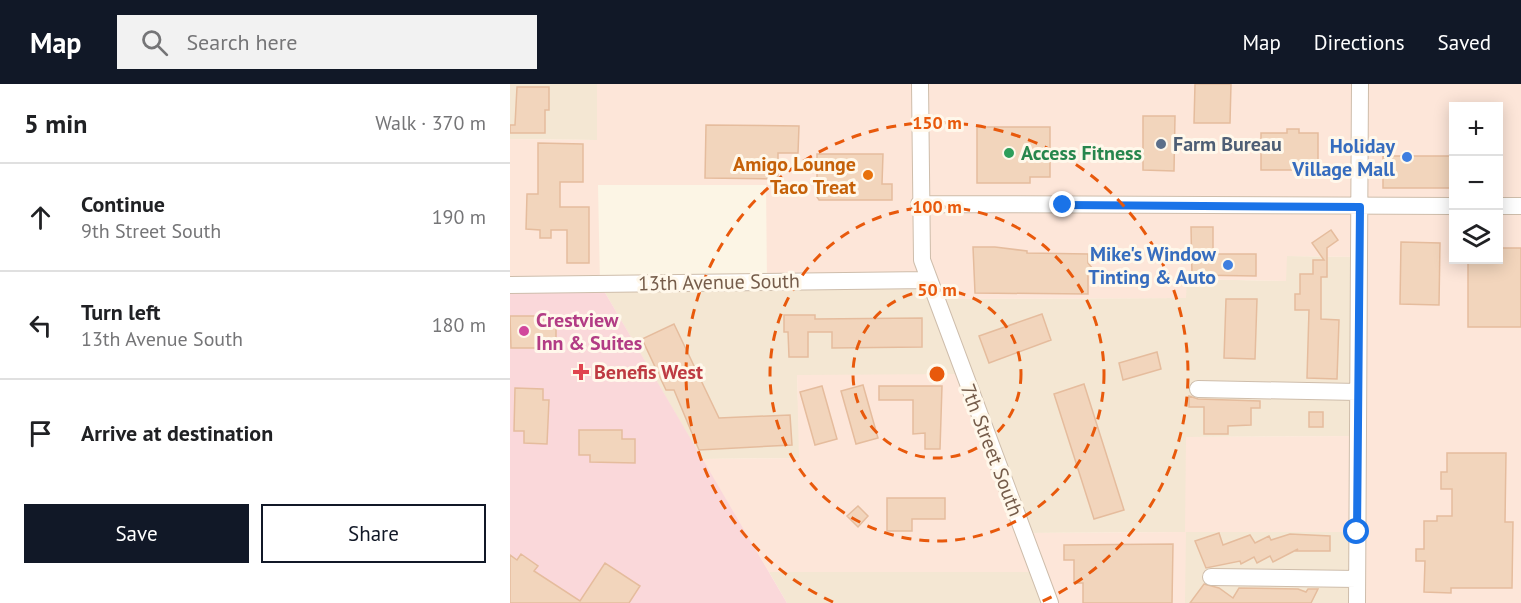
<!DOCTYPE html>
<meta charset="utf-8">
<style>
:root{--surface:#fff;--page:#f2f2f2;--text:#202124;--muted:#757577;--line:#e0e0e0;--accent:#111827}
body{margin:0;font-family:"PT Sans",sans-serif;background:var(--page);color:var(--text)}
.controls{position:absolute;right:18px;top:18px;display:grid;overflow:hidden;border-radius:0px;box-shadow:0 3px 15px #0003}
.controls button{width:54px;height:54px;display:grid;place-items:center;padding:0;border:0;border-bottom:2px solid var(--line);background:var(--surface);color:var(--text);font:30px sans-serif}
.stop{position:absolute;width:18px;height:18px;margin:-14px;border:4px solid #1a73e8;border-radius:50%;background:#fff}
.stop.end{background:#1a73e8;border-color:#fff;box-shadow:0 2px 6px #0008}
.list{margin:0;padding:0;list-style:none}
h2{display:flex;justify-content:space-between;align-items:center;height:78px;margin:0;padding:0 24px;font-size:26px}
h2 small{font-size:20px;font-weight:400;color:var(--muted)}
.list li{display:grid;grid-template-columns:39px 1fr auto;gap:18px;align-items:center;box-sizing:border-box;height:108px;padding:0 24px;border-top:2px solid var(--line)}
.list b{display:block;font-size:22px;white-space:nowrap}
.list p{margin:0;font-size:20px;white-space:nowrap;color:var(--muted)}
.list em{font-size:20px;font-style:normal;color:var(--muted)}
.actions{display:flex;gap:12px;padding:18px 24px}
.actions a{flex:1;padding:14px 0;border:2px solid var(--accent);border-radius:0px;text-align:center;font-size:21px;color:var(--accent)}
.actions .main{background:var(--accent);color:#fff}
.icon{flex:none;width:33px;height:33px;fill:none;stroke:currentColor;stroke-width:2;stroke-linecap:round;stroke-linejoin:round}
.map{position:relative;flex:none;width:1011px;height:519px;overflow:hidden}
header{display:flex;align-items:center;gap:36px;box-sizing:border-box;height:84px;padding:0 30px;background:var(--accent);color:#fff}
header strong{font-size:28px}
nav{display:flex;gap:33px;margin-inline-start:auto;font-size:21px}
.search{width:420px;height:54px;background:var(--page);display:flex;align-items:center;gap:15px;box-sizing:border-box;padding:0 21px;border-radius:0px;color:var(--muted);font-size:22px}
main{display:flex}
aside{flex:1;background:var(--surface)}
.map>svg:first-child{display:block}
.residential{fill:#f4e7d3}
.commercial{fill:#fde6d9;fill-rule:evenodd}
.medical{fill:#fad8da}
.building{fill:#f2d5bc;stroke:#e5bc9d;stroke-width:1.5}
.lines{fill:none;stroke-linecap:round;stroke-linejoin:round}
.minor-casing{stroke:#cebdab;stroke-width:18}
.minor{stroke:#fff;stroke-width:16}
.route{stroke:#1a73e8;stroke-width:8}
.ring{fill:none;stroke:#e8590c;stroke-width:3;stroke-dasharray:10 8}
.service-dot{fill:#5c6f8a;stroke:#fff8eb;stroke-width:2}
.leisure-dot{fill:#2e9e5b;stroke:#fff8eb;stroke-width:2}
.shop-dot{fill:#3f7fe0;stroke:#fff8eb;stroke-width:2}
.food-dot{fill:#e8710a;stroke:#fff8eb;stroke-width:2}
.hotel-dot{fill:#d1479c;stroke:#fff8eb;stroke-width:2}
.health-dot{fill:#e0444e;stroke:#fff8eb;stroke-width:2}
.labels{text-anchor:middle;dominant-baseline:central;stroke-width:6;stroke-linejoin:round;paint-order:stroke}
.service-label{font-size:20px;font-weight:bold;fill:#4e5e75;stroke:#fff8eb;text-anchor:start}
.shop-label{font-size:20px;font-weight:bold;fill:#366cbe;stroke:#fff8eb;text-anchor:end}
.leisure-label{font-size:20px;font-weight:bold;fill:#27864d;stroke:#fff8eb;text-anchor:start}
.food-label{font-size:20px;font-weight:bold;fill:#c56008;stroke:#fff8eb;text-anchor:end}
.street-label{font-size:20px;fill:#755c4a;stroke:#fff8eb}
.hotel-label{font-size:20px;font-weight:bold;fill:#b23c85;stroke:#fff8eb;text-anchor:start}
.health-label{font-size:20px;font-weight:bold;fill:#be3a42;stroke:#fff8eb;text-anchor:start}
.centre{fill:#e8590c;stroke:#fff8eb;stroke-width:3}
.ring-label{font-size:18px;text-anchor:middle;font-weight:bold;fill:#e8590c;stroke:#fff8eb;stroke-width:6;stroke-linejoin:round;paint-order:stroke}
</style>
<header>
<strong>Map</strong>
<div class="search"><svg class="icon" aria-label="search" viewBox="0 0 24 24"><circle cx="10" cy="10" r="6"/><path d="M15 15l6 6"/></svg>Search here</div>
<nav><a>Map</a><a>Directions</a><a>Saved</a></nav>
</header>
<main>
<aside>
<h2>5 min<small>Walk · 370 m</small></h2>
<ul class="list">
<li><svg class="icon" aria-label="ahead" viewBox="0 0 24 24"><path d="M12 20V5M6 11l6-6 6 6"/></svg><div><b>Continue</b><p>9th Street South</p></div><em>190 m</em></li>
<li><svg class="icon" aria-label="left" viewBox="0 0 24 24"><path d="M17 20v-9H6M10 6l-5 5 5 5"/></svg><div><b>Turn left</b><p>13th Avenue South</p></div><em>180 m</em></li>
<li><svg class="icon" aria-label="arrive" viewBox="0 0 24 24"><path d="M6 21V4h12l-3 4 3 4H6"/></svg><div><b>Arrive at destination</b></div></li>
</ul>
<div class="actions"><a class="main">Save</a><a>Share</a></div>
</aside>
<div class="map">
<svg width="1011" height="519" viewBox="0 0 1011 519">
<rect width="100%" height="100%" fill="#fcf5e5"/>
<path class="residential" d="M0,0H87L88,56L0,55Z
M776,172L849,173L848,352L676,353V448H847V519H675V448L513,449L287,292L290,374L192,375L90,200L418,196L426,215L676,214V195L776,197Z
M259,488H528L540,519H277Z"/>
<path class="commercial" d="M87,0H1011V519H847V448H676L675,519H540L528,488H259L192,375L289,374L287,291L454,290L513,449L675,448L676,353L848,352L849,173L777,172L776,197L677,195L676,214L426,215L419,196L257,198L256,101H88L90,200L0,201V55L87,56ZM944,22H988V176H944Z"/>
<path class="medical" d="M0,200H90L277,519H0Z"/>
<path class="building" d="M685,0H721L720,39H684Z
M7,3H39V26H35V49H0V41H5Z
M633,32H665L664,87L633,86Z
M196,41L289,42L288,69H268V95L195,94Z
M467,43H540V93H520V99H467Z
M777,45H789V49H808V86H751V49H777Z
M28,59L73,60V98H50V123H79V179H57V146H41V154H30V146L16,145L17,110H28Z
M307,70H373L372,100H382V116H309L307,113Z
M873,72H944V104H873Z
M681,143H703V170H746V192L682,191Z
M821,146L828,156L817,164V193H811V235L829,236L827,295L797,294L799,226H785V210H790V190H803V176H814L802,159Z
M891,158L930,159L929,221L890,220Z
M463,163H485L517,167V169L578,170V179L583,185L578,191V210L465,209Z
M988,164H1011V243H958V176H988Z
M716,215H747L745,275L714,274Z
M532,230L541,256L479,279L469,252Z
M274,231H305V235L412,234V263L322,264V248H298V273H279L278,248H274Z
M0,232H33V241H46V264H1Z
M164,240L209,334L280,331L282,361L189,366L164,306H156L132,255Z
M647,268L651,285L613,296L609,279Z
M574,300L614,426L584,435L544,310Z
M353,301L368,354L346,360L331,307Z
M312,302L327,355L305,361L290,308Z
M369,302H432L430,365H415V349L403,350V316H369Z
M5,304L33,305V316H39L37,360L14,359V347H4Z
M679,312L688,315L750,317V324H741V341L718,342V350H694V323H679Z
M799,328H813V343H799Z
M69,346H112V355H125V379L80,378V371H69Z
M937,369H996L995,438H1003L1002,504H941V509L914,508L915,477H906V465H914V437H927V432H942V405H931V388H937Z
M377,414H435V435H402V447H377Z
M348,422L358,432L348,443L337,432Z
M709,449L713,461L740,451L745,459L759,452L761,456L780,450L820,452V467H786L788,465L763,478L760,472L747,479L744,473L731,480L730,477L696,484L685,457Z
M663,460L662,519H573V499H564V476H554V461Z
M11,470L28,482L24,487L70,517L95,479L130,502L119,519H0V471L7,476Z
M694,500L709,504L723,514L729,504L788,505L796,508L798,505H808L801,519H680Z"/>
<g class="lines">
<g class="minor-casing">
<path id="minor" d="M410,0L412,176L540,519
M409,120L944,122
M988,122H1011
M0,201L418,196
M688,305L848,308
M701,493L847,495
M847,519L850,0"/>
</g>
<use href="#minor" class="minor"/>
</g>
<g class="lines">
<path class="route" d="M553,121L850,123L847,448"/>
</g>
<g class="ring">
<circle cx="427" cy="290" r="84"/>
<circle cx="427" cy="290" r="167"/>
<path d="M323 518A251 251 0 1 1 531 518"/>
</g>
<circle class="service-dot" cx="651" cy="60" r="6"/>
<circle class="leisure-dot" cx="499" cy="69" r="6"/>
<g class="shop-dot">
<circle cx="897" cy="73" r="6"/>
<circle cx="718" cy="181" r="6"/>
</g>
<circle class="food-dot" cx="358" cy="91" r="6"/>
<circle class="hotel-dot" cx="14" cy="247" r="6"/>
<path class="health-dot" d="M68 279h6v6h6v6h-6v6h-6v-6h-6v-6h6z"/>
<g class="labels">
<g class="service-label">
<text x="663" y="60">Farm Bureau</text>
</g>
<g class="shop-label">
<text x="885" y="62">Holiday<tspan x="885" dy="23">Village Mall</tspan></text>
<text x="706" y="170">Mike's Window<tspan x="706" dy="23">Tinting &amp; Auto</tspan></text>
</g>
<g class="leisure-label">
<text x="511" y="69">Access Fitness</text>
</g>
<g class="food-label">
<text x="346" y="80">Amigo Lounge<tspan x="346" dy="23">Taco Treat</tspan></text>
</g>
<g class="street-label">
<text transform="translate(209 198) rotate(-1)">13th Avenue South</text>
<text transform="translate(482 366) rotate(69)">7th Street South</text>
</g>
<g class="hotel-label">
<text x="26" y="236">Crestview<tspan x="26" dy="23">Inn &amp; Suites</tspan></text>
</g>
<g class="health-label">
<text x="84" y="288">Benefis West</text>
</g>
</g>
<circle cx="427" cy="290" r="9" class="centre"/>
<g class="ring-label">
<text x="427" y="45">150 m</text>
<text x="427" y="129">100 m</text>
<text x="427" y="212">50 m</text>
</g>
</svg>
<div class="controls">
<button>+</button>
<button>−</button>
<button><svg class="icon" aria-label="layers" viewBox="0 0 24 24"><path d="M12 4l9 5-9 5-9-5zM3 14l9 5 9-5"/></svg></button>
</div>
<div class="stop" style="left:847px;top:448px"></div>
<div class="stop end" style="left:553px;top:121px"></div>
</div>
</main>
